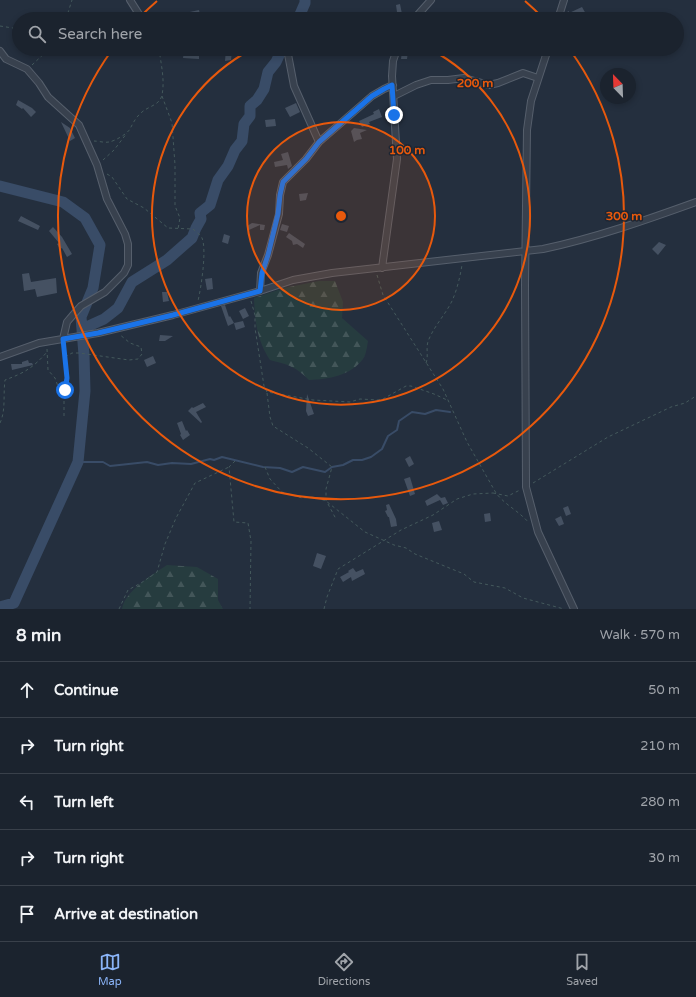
<!DOCTYPE html>
<meta charset="utf-8">
<style>
:root{--surface:#1b232e;--page:#282f3a;--text:#f1f3f6;--muted:#a0a4aa;--line:#39404a;--accent:#8ab4f8}
body{margin:0;font-family:"Varela Round",sans-serif;background:var(--page);color:var(--text)}
.compass{position:absolute;left:600px;top:68px;width:36px;height:36px;border-radius:50%;background:var(--surface);box-shadow:0 2px 6px #0003;rotate:337deg}
.stop{position:absolute;width:12px;height:12px;margin:-9px;border:3px solid #1a73e8;border-radius:50%;background:#fff}
.stop.end{background:#1a73e8;border-color:#fff;box-shadow:0 1px 4px #0008}
.list{margin:0;padding:0;list-style:none}
h2{display:flex;justify-content:space-between;align-items:center;height:52px;margin:0;padding:0 16px;font-size:17px}
h2 small{font-size:13px;font-weight:400;color:var(--muted)}
.list li{display:grid;grid-template-columns:26px 1fr auto;gap:12px;align-items:center;box-sizing:border-box;height:56px;padding:0 16px;border-top:1px solid var(--line)}
.list b{display:block;font-size:15px;white-space:nowrap}
.list em{font-size:13px;font-style:normal;color:var(--muted)}
.icon{flex:none;width:22px;height:22px;fill:none;stroke:currentColor;stroke-width:2;stroke-linecap:round;stroke-linejoin:round}
.map{position:relative;flex:none;width:696px;height:609px;overflow:hidden}
.search{position:absolute;background:var(--surface);box-shadow:0 2px 6px #0003;left:12px;right:12px;top:12px;height:44px;display:flex;align-items:center;gap:10px;box-sizing:border-box;padding:0 14px;border-radius:22px;color:var(--muted);font-size:15px}
.sheet{height:332px;background:var(--surface)}
nav{display:flex;justify-content:space-around;align-items:center;box-sizing:border-box;height:56px;border-top:1px solid var(--line);background:var(--surface);font-size:11px;color:var(--muted)}
nav a{display:grid;justify-items:center;gap:2px}
nav .on{color:var(--accent)}
.map>svg:first-child{display:block}
.forest{fill:url(#forest-firs)}
.lines{fill:none;stroke-linecap:round;stroke-linejoin:round}
.stream{stroke:#394c67;stroke-width:2}
.river{stroke:#394c67;stroke-width:11}
.building{fill:#455162}
.minor-casing{stroke:#565f6c;stroke-width:8}
.path{stroke:#44595c;stroke-width:1;stroke-dasharray:3 3;stroke-linecap:butt}
.minor{stroke:#38414e;stroke-width:6}
.route{stroke:#1a73e8;stroke-width:5}
.ring{fill:none;stroke:#e8590c;stroke-width:2}
.centre{fill:#e8590c;stroke:#1d2633;stroke-width:2}
.ring-label{font-size:12px;text-anchor:middle;font-weight:bold;fill:#e8590c;stroke:#1d2633;stroke-width:3;stroke-linejoin:round;paint-order:stroke}
</style>
<div class="map">
<svg width="696" height="609" viewBox="0 0 696 609">
<defs>
<pattern id="forest-firs" width="22" height="20" patternUnits="userSpaceOnUse"><rect width="22" height="20" fill="#263c3f"/><path d="M5 1l3.5 6h-7zM16 11l3.5 6h-7z" fill="#435659"/></pattern>
</defs>
<rect width="100%" height="100%" fill="#242f3e"/>
<path class="forest" d="M319,281H335L343,302L342,318L368,341C367,347 366,355 363,359C350,376 329,379 309,380C295,366 289,365 270,360C257,340 255,322 254,298L284,288Z
M167,565L197,567L218,579V600L223,609H122C125,591 152,575 167,565Z"/>
<g class="lines">
<path class="stream" d="M78,462H103L110,466L147,462L158,465L172,463L191,464L210,459L214,460L222,457L263,467L280,468L292,472L303,467L325,472L332,467L343,465L353,460H362L371,457L382,449L388,436L397,430L399,421L412,412L425,414L436,410L450,412"/>
<path class="river" d="M298,19L305,3V0
M0,186L63,202L85,218L100,245L93,288L81,317L84,355L85,391L78,462L14,603L0,607
M82,329L104,319L113,312L118,308L132,282L167,260L192,238L196,228L201,219L200,213L210,205L218,180L228,166L235,150L242,141L244,124L250,116V106L257,100L264,89L268,72L276,62L282,49"/>
</g>
<path class="building" d="M400,4L403,19H398L396,5Z
M582,7L586,14L573,19H563L565,13L569,11V13Z
M199,10L201,19H186L185,13Z
M226,49L232,51L231,60L225,61Z
M199,50V59L183,58L184,51L192,52Z
M402,51H408L407,59H401Z
M18,100L32,108L36,112L31,117L23,108L22,109L16,105Z
M296,103L300,112L290,117L285,108Z
M379,109L382,117L369,122L370,124L362,127L359,121L374,114L373,112Z
M275,119L276,126L266,127L265,120Z
M61,122L70,128L75,138L70,141Z
M354,128L367,130L360,133L362,139L357,140L354,142L351,131Z
M288,152L292,166L288,169L287,165L275,167L274,162L283,160L281,154Z
M308,193L306,200L300,201L299,194Z
M21,216L40,226L38,230L18,221Z
M252,223L265,225L264,230H260V225L249,230L247,226Z
M282,224L289,226L287,232L280,230Z
M53,227L62,237L72,254L67,257L62,248L60,249L57,244L59,243L49,231Z
M289,233L305,244L303,248L297,244L293,245L292,241L286,237Z
M224,234L230,236L228,244L222,242Z
M659,242L666,245L658,255L652,249Z
M29,273L31,282L56,278L57,293L37,297L35,289L24,291L22,274Z
M212,278L213,289L207,290L205,279Z
M162,292H167L169,301L163,302Z
M225,305L229,317L230,316L234,323L228,326L221,306Z
M245,308L249,316L243,319L239,311Z
M243,321L245,327L236,330L234,323Z
M160,335L173,336L165,341H159Z
M153,356L156,363L147,367L144,360Z
M28,360L29,363H32L33,365L12,370L11,364H22V362Z
M307,394L314,414L308,416L306,411Z
M203,403L206,407L196,412L202,422L201,423L188,411L192,407L193,408Z
M182,421L186,431L187,430L190,435L183,440L180,435L181,434L177,423Z
M410,456L414,464L409,467L405,459Z
M410,477L415,494L410,496L404,479Z
M437,494L441,498L445,497L448,503L443,505L440,500L427,506L425,501Z
M389,504L396,519L397,526L391,527L389,517H388L385,511L387,510L386,505Z
M568,506L571,514L566,516L563,508Z
M490,513L491,521L485,522L484,514Z
M561,516L564,524L559,526L555,519Z
M439,521L442,530L434,532L432,523Z
M317,553L326,556L321,569L313,566Z
M353,568L356,572L363,569L365,574L352,581L351,577L343,582L340,577L349,572L348,571Z"/>
<g class="lines">
<g class="minor-casing">
<path id="minor" d="M130,0L142,19
M414,19L431,0
M558,19L564,0
M166,49L174,52L180,49
M287,49L294,86L319,142
M548,49L531,101L527,130L525,285L526,487L538,532L574,609
M0,51L6,59L27,69L39,83L48,97L79,125L97,165L107,199L125,234L128,244V265L124,273L105,292L81,306L73,315L67,322L63,339
M394,96L416,85L431,80H448L464,78L489,85L498,83L523,73L538,78
M382,268L397,159L392,76L393,61L397,49
M260,291L261,273L268,255L279,214L280,195L283,182L306,159L319,142L372,96L384,89L393,85
M0,357L39,343L98,333L173,315L260,291L293,280L332,273L543,249C595,238 646,220 696,202"/>
</g>
<path class="path" d="M66,19L72,0
M0,26L19,29
M32,65L49,49
M162,96L172,123L175,165V206L180,218L178,229
M94,141C98,141 105,143 109,142C115,141 127,134 130,129C133,123 136,117 142,112C149,106 160,105 162,95C165,80 161,64 159,49
M103,160L114,150L127,133
M107,174L112,177L127,199L144,208L168,228L193,229C196,232 201,235 202,238C207,250 201,288 198,301
M377,275L383,295L443,389L467,442L496,493C505,505 519,511 529,523
M251,301L255,315V328L264,386L267,392L313,400L350,402L360,399L378,400L383,399L406,386H411L434,394L447,400
M47,349L48,370L55,378L60,392L64,393
M65,357L72,353H79L129,360L138,359L142,354L141,347L130,343L119,334
M426,363C429,356 425,347 429,339C435,325 445,315 452,301C457,290 460,277 462,265
M267,393L270,417L273,426L308,448L332,467L326,489V501
M64,416V394L67,378L64,345
M0,423C6,410 3,395 5,380C24,373 33,368 47,352
M235,461L229,467L234,522L248,523L251,541L250,609
M265,467L270,479L282,492L302,498L315,497L326,501L365,532L394,545L406,548L415,554L464,574L474,582L505,588L523,598L564,609
M533,483L608,437L671,407L685,403L696,396
M493,493L508,496L520,490
M328,504L336,519
M119,609L128,590L141,583L157,572L165,544L176,518L195,483L229,467
M324,609L327,597L338,569L401,530L433,515L457,499L473,494L493,493"/>
<use href="#minor" class="minor"/>
</g>
<g class="lines">
<path class="route" d="M65,390L67,378L63,339L98,333L173,315L260,291L262,273L268,255L278,214L280,195L283,182L306,159L319,142L372,96L384,89L392,85L394,115"/>
</g>
<circle cx="341" cy="216" r="94" fill="#e8590c" fill-opacity=".12"/>
<g class="ring">
<circle cx="341" cy="216" r="94"/>
<path d="M430 49A189 189 0 1 1 252 49"/>
<path d="M139 18A283 283 0 0 1 157 1M525 1A283 283 0 0 1 543 18M570 50A283 283 0 1 1 112 50"/>
</g>
<circle cx="341" cy="216" r="6" class="centre"/>
<g class="ring-label">
<text x="475" y="87">200 m</text>
<text x="407" y="154">100 m</text>
<text x="624" y="220">300 m</text>
</g>
</svg>
<svg class="compass" viewBox="-18 -18 36 36"><path d="M0-13l5 13h-10z" fill="#e53935"/><path d="M0 13l5-13h-10z" fill="#a0a4aa"/></svg>
<div class="stop" style="left:65px;top:390px"></div>
<div class="stop end" style="left:394px;top:115px"></div>
<div class="search"><svg class="icon" aria-label="search" viewBox="0 0 24 24"><circle cx="10" cy="10" r="6"/><path d="M15 15l6 6"/></svg>Search here</div>
</div>
<section class="sheet">
<h2>8 min<small>Walk · 570 m</small></h2>
<ul class="list">
<li><svg class="icon" aria-label="ahead" viewBox="0 0 24 24"><path d="M12 20V5M6 11l6-6 6 6"/></svg><div><b>Continue</b></div><em>50 m</em></li>
<li><svg class="icon" aria-label="right" viewBox="0 0 24 24"><path d="M7 20v-9h11M14 6l5 5-5 5"/></svg><div><b>Turn right</b></div><em>210 m</em></li>
<li><svg class="icon" aria-label="left" viewBox="0 0 24 24"><path d="M17 20v-9H6M10 6l-5 5 5 5"/></svg><div><b>Turn left</b></div><em>280 m</em></li>
<li><svg class="icon" aria-label="right" viewBox="0 0 24 24"><path d="M7 20v-9h11M14 6l5 5-5 5"/></svg><div><b>Turn right</b></div><em>30 m</em></li>
<li><svg class="icon" aria-label="arrive" viewBox="0 0 24 24"><path d="M6 21V4h12l-3 4 3 4H6"/></svg><div><b>Arrive at destination</b></div></li>
</ul>
</section>
<nav>
<a class="on"><svg class="icon" aria-label="map" viewBox="0 0 24 24"><path d="M3 6l6-2 6 2 6-2v14l-6 2-6-2-6 2zM9 4v14M15 6v14"/></svg>Map</a>
<a><svg class="icon" aria-label="directions" viewBox="0 0 24 24"><path d="M12 3l9 9-9 9-9-9zM9 14v-3h6M13 9l2 2-2 2"/></svg>Directions</a>
<a><svg class="icon" aria-label="saved" viewBox="0 0 24 24"><path d="M7 4h10v16l-5-4-5 4z"/></svg>Saved</a>
</nav>
